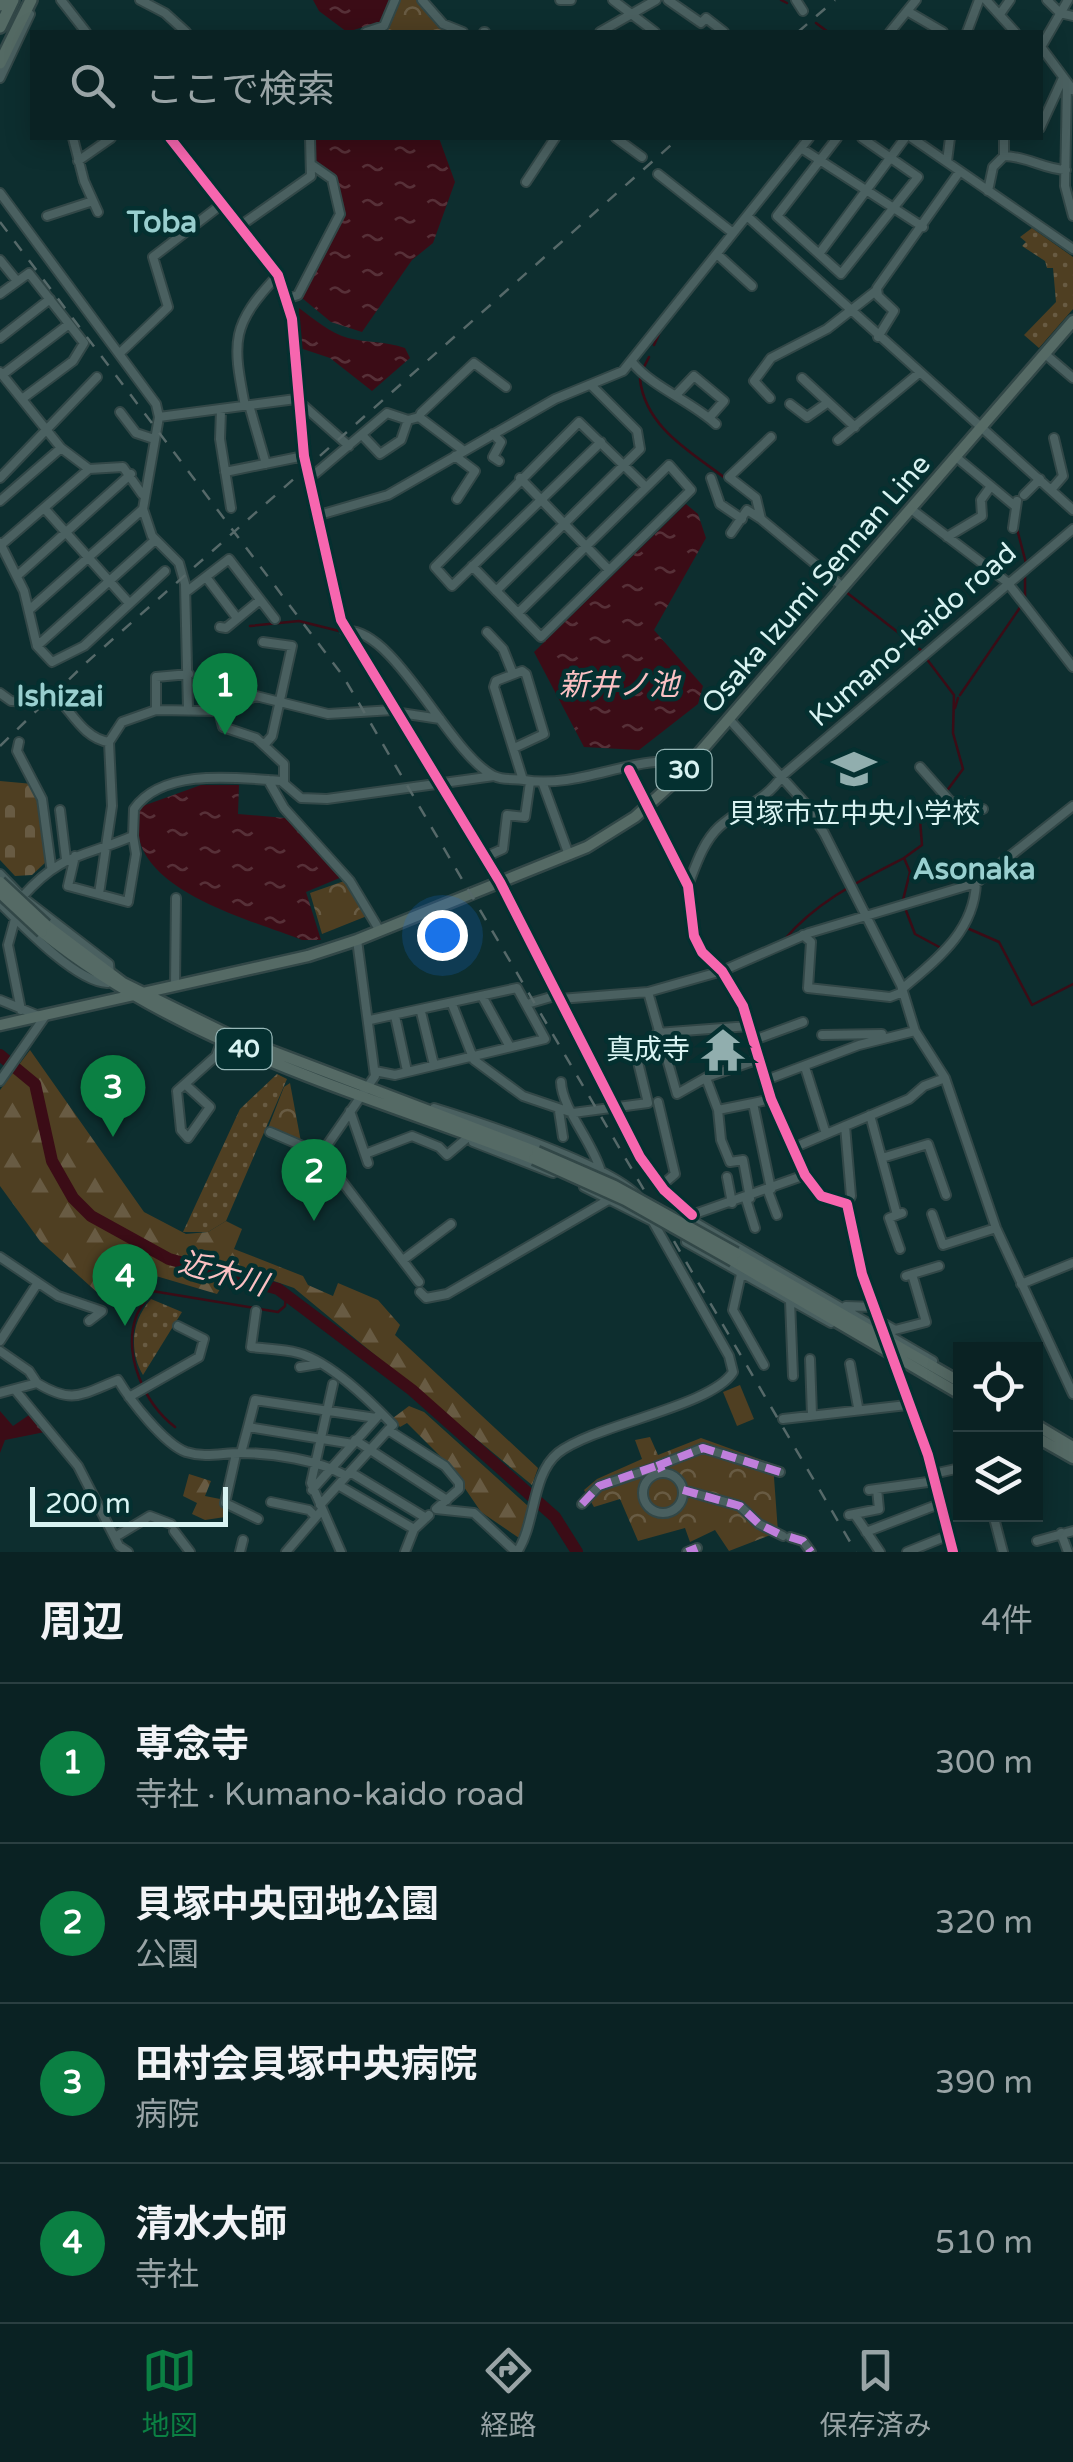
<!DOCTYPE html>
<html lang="ja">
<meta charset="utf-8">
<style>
:root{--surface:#0a2223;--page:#182f30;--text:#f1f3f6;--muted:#99a4a6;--line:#2a3f41;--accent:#0b8043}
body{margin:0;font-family:"Varela Round","Noto Sans JP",sans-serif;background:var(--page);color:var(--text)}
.controls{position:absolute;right:30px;bottom:30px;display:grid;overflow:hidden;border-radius:0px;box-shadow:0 5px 25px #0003}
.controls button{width:90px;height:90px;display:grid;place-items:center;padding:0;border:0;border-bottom:2px solid var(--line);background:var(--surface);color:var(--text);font:50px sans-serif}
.scale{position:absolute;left:30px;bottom:25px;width:198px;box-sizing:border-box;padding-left:10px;border:5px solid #d8f3f2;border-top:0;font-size:28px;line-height:35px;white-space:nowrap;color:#d8f3f2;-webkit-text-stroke:8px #043030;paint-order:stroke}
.you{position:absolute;left:442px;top:935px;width:35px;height:35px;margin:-25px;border:8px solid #fff;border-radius:50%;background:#1a73e8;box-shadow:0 0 0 15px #1a73e833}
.badge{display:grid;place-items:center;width:65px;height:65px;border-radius:50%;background:var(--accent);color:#fff;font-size:32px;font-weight:700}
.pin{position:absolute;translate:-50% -82px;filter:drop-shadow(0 2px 5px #0008)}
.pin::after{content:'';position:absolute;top:52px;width:35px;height:30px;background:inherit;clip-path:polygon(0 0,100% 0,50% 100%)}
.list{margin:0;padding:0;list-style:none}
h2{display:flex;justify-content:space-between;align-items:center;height:130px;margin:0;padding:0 40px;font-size:42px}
h2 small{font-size:32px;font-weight:400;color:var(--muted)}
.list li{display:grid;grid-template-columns:65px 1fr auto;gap:30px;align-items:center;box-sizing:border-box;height:160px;padding:0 40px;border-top:2px solid var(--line)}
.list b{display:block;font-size:38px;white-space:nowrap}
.list p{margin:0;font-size:32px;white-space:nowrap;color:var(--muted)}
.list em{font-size:32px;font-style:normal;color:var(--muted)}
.icon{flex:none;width:55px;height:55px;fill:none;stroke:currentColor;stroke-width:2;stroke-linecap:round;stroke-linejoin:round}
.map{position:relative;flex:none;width:1073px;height:1552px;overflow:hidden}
.search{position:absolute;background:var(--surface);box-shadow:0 5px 25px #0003;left:30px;right:30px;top:30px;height:110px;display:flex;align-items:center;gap:25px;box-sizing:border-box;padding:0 35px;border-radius:0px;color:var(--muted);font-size:38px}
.sheet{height:770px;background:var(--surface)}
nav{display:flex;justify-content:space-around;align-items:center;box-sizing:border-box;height:140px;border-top:2px solid var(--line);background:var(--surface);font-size:28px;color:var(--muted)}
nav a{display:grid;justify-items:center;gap:5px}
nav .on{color:var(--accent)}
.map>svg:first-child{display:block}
.grass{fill:url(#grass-dots)}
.forest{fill:url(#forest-firs)}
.cemetery{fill:url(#cemetery-stones)}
.park{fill:url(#park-crowns)}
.pitch{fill:#4f3f22}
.water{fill:url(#water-ripples)}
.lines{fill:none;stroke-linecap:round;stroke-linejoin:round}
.stream{stroke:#3b0c16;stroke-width:2.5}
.river{stroke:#3b0c16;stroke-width:12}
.minor-casing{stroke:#324747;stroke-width:12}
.major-casing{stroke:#324747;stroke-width:15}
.highway-casing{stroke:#324747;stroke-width:16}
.minor{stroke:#4a6060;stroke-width:8}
.major{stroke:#556a65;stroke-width:10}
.highway{stroke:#546a64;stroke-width:11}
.rail{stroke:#566969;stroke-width:2.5;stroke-dasharray:12 12;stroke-linecap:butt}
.major-bridge-casing{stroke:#324747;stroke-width:15;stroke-linecap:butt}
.major-bridge{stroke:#556a65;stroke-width:10}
.quiet{stroke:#c07fdc;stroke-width:8;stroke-dasharray:15 8;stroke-linecap:butt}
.cycleway-casing{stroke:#043030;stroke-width:16}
.cycleway{stroke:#f766af;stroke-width:10}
.labels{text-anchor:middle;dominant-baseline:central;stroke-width:9;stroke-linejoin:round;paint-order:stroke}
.shield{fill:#043030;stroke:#98b8b8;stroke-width:2.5}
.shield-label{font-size:25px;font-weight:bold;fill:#d8f3f2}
.street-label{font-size:28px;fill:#d8f3f2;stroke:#043030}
.poi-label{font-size:28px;fill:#d8f3f2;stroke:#043030}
.neighbourhood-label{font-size:30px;font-weight:bold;fill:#99cfcf;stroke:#043030}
.water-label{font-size:30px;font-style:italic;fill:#fbc1c3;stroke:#043030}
</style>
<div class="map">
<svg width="1073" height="1552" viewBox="0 0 1073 1552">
<defs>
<pattern id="grass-dots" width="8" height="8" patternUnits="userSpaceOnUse" patternTransform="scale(2.5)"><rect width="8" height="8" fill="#4f3f22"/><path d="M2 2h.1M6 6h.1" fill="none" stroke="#685b43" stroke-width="1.8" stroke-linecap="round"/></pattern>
<pattern id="forest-firs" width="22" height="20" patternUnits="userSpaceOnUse" patternTransform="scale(2.5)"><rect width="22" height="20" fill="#4f3f22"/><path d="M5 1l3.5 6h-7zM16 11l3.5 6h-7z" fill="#685b43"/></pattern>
<pattern id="cemetery-stones" width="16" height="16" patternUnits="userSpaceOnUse" patternTransform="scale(2.5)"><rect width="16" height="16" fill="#4f3f22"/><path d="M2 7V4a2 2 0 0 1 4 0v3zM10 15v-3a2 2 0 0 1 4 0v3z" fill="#685b43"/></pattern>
<pattern id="park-crowns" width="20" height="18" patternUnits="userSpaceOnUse" patternTransform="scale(2.5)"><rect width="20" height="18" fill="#4f3f22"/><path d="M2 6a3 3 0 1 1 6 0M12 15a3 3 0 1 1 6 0" fill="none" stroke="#685b43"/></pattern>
<pattern id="water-ripples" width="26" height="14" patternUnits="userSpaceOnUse" patternTransform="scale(2.5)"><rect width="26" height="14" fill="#3b0c16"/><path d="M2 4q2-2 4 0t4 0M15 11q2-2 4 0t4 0" fill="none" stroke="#573038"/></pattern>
</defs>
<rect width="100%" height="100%" fill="#0d2e2f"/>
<path class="grass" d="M1032,228L1073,257V309L1039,348L1024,335L1056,302L1053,268H1047L1045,261L1022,246L1026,242L1020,237Z
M277,1074L287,1079L226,1221L208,1232H183L240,1109Z
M151,1299L182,1312L143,1375C129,1351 131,1321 151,1299Z"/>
<path class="forest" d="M30,1050L144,1212L186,1234L208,1232L226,1221L242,1229L234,1249L303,1276L308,1285L333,1296L338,1283L378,1300L400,1325L395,1335L538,1468L532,1485L294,1288L234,1267L217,1294L139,1271L119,1305L109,1303L40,1241L0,1186V1090Z
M409,1406L424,1412L528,1506L519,1538L481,1512L449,1465L407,1423L400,1427L393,1418Z
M189,1474L211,1481L205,1496L225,1500L230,1507L225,1517L205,1520L192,1514L197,1503L183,1496Z"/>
<path class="cemetery" d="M0,781L33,784L46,829L47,861L32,875L15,876L0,860Z"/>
<path class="park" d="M400,0H419L446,32H375L386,28Z
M347,880L367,916L322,934L310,893Z
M290,1083L301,1142L268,1128L284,1087Z
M650,1437L658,1455L701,1438L773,1464L778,1532L729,1551L715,1530L690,1542L685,1528L638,1541L620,1499L594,1507L584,1490L597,1479L642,1459L635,1440Z"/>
<path class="pitch" d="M740,1385L754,1419L737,1426L723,1392Z"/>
<path class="water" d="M313,0H389L383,21L347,32L319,11Z
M313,138H439L455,182L433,243L412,260L362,332L331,322L302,298L326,242L346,215L335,179L313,161Z
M299,308C314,319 330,333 348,338C367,343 385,341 405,348L410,358L372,391L330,358L300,348Z
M686,504L698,514L706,538L654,630L703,686L698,704L639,750L584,747L534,652Z
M201,785H239L238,814L285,818L342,877L306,892L321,940H302C248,918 117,887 140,807Z
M0,1411L13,1426L29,1415L45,1432L5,1440L0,1453Z"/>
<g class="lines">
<path class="stream" d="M781,0L787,3
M816,23L828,32
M654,345L659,334
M644,367L649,357
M640,379C645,427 691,452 725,478
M1017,529L1026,563
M846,592L922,651
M1025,598V576
M250,626L299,621L339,631
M926,658L954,695L953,733L963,769L946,792
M960,695L1021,606
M955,708L958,698
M933,812L944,800
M903,900L910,872L904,858L922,845L920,820L926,813
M905,908L915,934L941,948
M967,928L999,942L1032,1005L1073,984
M784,940C817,901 859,881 904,858
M128,1287L278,1312L285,1306L286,1294
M148,1288C149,1301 140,1305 136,1317C123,1355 144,1403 175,1427"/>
<path class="river" d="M0,1055L35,1084L52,1161L73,1198L91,1216L169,1259L278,1289L412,1390L555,1517L577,1552"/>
<g class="minor-casing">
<path id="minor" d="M61,0L86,32
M140,0L165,13L186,32
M422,0L443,24L463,32
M560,0H571
M613,0L655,32
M668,0L701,23L706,18L724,32
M796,0L803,11
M986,0L1015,32
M1047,0L1060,13L1073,16
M1068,0L1041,47L1073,90
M907,11L943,32
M1000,14L1010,0
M366,32L384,26L395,0
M484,32H485
M600,32L656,0
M890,32L916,0
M967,32L979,0
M0,78L30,14
M1067,84L1065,186L1073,216
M1040,128L1063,78
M73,138L84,181L98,212
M170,138L278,275L292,319L304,456L341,620L500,882L640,1157L664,1190L692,1215
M616,138L642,157
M837,138L777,216L841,274L918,177L862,138
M912,138L1073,249
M1004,138V156
M801,148L923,227
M78,161L111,138
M947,161L950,138
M658,174L733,233
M526,182L555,138
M988,191L993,167L1004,156C1027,156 1043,169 1066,170
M0,193L156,404L159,417L143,509L152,536L179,563L185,584L188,709
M47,216L93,201
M747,216L1073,510
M240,226L311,176L310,138
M717,254L752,286
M819,254L905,138
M0,260L17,281
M0,294L29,273L84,343L73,361L22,399
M289,298L298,295L340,214L332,179L312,165
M878,337L894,311L878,296L877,288L960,171
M0,338L50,299
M120,353L168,307L153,257L222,204
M1045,354L1073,378
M632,362C652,387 691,401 716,424
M0,372L61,448L89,469L123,467L142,494
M2,375L69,324
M802,378L855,427
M676,395L694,376L724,401L709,418
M770,398L754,381L771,358L827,329L877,290
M790,404L807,417L827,403
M249,405L266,464
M245,406C232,340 231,325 278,275
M221,410L220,439L231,508
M120,412L136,433L154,439
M159,417L296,399L349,446
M493,434L501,442L493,457L499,461
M362,435L380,454L401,440L408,420
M771,437L729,477L756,498L761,519L843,587
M838,440L919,373
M601,442L452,586L435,567L579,422L646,487
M464,451L419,417L421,413L474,363L506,387
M455,456L475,471L457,499
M956,457L1015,506
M225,472L304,456
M307,474L316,473L387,413L408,420L419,417
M0,478L97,377
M520,478L609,570
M711,478L720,504L742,519
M1051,490L1063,476L1054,438
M1024,495L1040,479
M0,501L61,448
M44,508L129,603
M911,509L1007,582L1073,667
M316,516L388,495L555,399L623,371L809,138
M1013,528L1017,501
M731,533L747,510L761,519
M947,537L982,516L981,500L991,486
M0,543L24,591L37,646L52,662L84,646L165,571
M1,545L89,469
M472,566L541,637L691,490L669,465L518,613
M17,576L131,474
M206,577L237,618
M496,591L640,449L637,431L593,387
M186,592L229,559L275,619
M29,610L143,509
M220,627L226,628L260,600
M345,631C394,626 449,754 494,776C505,781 514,778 524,780C582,790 641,750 689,765
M487,632L503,649L513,674
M263,642L292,646L272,736L265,744
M37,646L155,540
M0,693L11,701L62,703C75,718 87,739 109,742
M156,710V677L189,674
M219,711L223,727L256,738L284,764V783
M394,712L440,719
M729,719L805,803L824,833L901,985L915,1031L945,1078L996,1228L1073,1394
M19,742L17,751L42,799L51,866
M514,748L544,734L526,674L522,671L496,681L494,687L523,780
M920,767L950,801L983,809
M629,770L688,886L694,936L702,952L722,971L743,1006L771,1099L805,1175L821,1196L847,1204L862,1274L884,1340
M268,780L284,808L350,881L380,931
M543,784L569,855
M60,810L66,859
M75,856L68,886L128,902L136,854L133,836
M485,857L503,849L507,815L525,817L530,782
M0,874L21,896
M688,885C696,865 703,842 719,827C740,807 765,802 782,776L1073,529
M99,894L112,806L109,742L122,722L156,710L219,711L256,696L328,714L393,710
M0,903C22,925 76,982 107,983
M18,908L8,945L21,1010
M803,935L811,942L808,988L890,997L903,992
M110,974L109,964L22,897C62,852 82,858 133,836L134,809C163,767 239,778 281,781L301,798L327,799L494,776
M175,986L176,898
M902,989C936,960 974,932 976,883
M648,992L677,1094L707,1077L759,1059
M482,996L510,1047
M560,999L648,992L722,971L809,933L976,883L1073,806
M0,1000L39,1016
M452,1004L474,1060L523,1096L573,1113L648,1103L637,1058L662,1053
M527,1004L558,995
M421,1012L434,1065
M395,1016L407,1071
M370,1020L517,988L545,1039L395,1075L375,1071
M657,1033L749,1026
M822,1035L882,1034
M754,1040L803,1022
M805,1067L826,1134
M706,1078L718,1110L753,1103
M766,1080L859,1045L915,1031
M0,1081L46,1015
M561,1082C562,1109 593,1142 601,1172
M187,1086L210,1107L188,1138L181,1130L177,1091L216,1056L222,1040
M658,1102L675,1174L661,1186
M434,1108C473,1120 625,1169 641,1201
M718,1110L721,1140L730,1162L743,1160L750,1198
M350,1111L368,1163
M559,1111L563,1137
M870,1115L897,1215
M845,1126L851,1196L847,1204
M270,1132L321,1154L419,1282
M473,1142L553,1173
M793,1148L909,1099L924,1086L945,1078
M321,1154L375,1076L357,940
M365,1154L412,1136L439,1147L447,1155L466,1139
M882,1158L928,1144L946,1195
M727,1177L732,1203
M584,1187L652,1221
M771,1189L753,1103L771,1099
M768,1191L777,1215
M746,1199L755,1228
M932,1214L943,1245L996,1228
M692,1215L805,1175
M691,1220L933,1361
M687,1233L686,1242L831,1323
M900,1249L889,1218L902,1213
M0,1257L58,1296L102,1311L89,1321
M403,1260L451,1224
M741,1274L733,1310L764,1365
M906,1276L939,1266
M1021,1284L1073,1263
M420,1292L426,1298L447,1294L610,1199
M790,1301L793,1376
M846,1306L874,1307
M256,1311L251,1347C266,1349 283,1349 298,1353C331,1362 370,1401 393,1425L388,1430
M879,1321L895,1330L926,1322L912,1274
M0,1341L37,1284
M0,1351L29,1371L37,1383
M893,1356L928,1455L953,1552
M810,1359L812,1415
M850,1364L858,1407
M300,1367L318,1364
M333,1384L311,1483L341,1552
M16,1391L78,1466L119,1546L128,1552
M0,1393L37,1383C73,1405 82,1394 118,1380C130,1400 164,1444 186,1452C205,1458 222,1453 240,1453C272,1453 319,1460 346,1476
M129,1397L199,1357L204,1339L178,1326
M783,1419L907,1405
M248,1427L255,1400L376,1418
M355,1440L447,1500
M241,1453L248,1427L353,1444
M236,1454L225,1503L258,1519
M657,1466L703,1448L780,1472
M350,1472L426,1518
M643 1493a20 20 0 1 1 40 0a20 20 0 1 1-40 0Z
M933,1474L960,1468
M338,1485L414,1529
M312,1490L378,1416
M683,1490L740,1506L759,1524L783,1536
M869,1490L935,1481
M271,1502L309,1510L315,1516
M582,1504L599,1486L660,1466
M320,1505L388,1430L445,1466L459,1483V1489L436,1509L474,1513L516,1552
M993,1514L1003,1552
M849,1515L879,1509L877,1489
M855,1515L880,1552
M174,1531L190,1552
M866,1532L939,1504
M1061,1533L1068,1552
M115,1537L150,1516L171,1524
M790,1537L803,1541L811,1552
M1037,1541L1073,1531
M240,1552L243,1540
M286,1552L322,1510
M405,1552L414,1529L429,1515
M517,1552C536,1524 531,1475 558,1453C595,1424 711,1407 733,1372L729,1356L648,1213
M687,1552L697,1548
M907,1552L947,1536"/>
</g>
<g class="major-casing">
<path id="major" d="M46,925L123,983L227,1034L537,1152
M42,932C184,1047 365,1094 534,1159
M0,1025L308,956L357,940L587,847L635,817L675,781L1073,321
M736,1253L960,1382
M733,1261L960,1394
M1036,1425L1073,1447
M1036,1437L1073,1458"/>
</g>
<g class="highway-casing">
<path id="highway" d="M0,5L2,0
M0,27L13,0
M0,63L31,0"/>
</g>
<use href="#minor" class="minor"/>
<use href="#major" class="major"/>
<use href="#highway" class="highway"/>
<path class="rail" d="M798,32L835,0
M0,222L343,676L856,1552
M0,746L87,662L679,138"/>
<g class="major-bridge-casing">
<path id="major-bridge" d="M0,882L46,925
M0,893L42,932
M537,1152L615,1186L736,1253
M534,1159L625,1200L733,1261"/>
</g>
<use href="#major-bridge" class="major-bridge"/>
<path class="quiet" d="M657,1466L703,1448L780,1472
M683,1490L740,1506L759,1524L783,1536
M582,1504L599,1486L659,1465L662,1471
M790,1537L803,1541L811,1552
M687,1552L697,1548"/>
<g class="cycleway-casing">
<path id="cycleway" d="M170,138L278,275L292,319L304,456L341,620L500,882L640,1157L664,1190L692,1215
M629,770L688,886L694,936L702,952L722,971L743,1006L771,1099L805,1175L821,1196L847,1204L862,1274L928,1455L953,1552"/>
</g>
<use href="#cycleway" class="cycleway"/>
</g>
<defs>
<g id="university-bare" transform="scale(3.45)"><path d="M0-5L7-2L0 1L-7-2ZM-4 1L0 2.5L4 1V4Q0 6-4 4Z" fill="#91aeae" stroke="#043030" stroke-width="2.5" paint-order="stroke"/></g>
<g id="temple-bare" transform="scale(3.45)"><path d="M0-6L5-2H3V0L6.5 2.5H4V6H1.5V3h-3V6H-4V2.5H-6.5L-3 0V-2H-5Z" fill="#91aeae" stroke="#043030" stroke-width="2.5" paint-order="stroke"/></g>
</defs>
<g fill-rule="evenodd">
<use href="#university-bare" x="854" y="769"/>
<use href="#temple-bare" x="723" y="1050"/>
</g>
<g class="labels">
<g class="shield">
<rect x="656.5" y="750" width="55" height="40" rx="8"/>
<rect x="216.5" y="1029" width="55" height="40" rx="8"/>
</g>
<g class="shield-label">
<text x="684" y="770">30</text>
<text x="244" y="1049">40</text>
</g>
<g class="street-label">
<text transform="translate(816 584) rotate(-49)">Osaka Izumi Sennan Line</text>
<text transform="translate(913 635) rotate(-41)">Kumano-kaido road</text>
</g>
<g class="poi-label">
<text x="854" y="814">貝塚市立中央小学校</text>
<text x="690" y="1050" text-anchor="end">真成寺</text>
</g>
<g class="neighbourhood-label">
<text x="162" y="222">Toba</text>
<text x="60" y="696">Ishizai</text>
<text x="974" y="869">Asonaka</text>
</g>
<g class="water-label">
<text x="619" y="685">新井ノ池</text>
<text transform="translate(223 1274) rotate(16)">近木川</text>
</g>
</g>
</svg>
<div class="controls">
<button><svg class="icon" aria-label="locate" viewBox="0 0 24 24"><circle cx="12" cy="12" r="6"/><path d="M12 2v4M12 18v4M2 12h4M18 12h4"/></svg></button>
<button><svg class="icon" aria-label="layers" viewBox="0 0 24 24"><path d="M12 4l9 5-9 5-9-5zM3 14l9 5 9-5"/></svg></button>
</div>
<div class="scale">200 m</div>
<div class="you"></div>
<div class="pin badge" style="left:225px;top:735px">1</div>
<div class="pin badge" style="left:314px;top:1221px">2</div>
<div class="pin badge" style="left:113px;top:1137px">3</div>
<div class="pin badge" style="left:125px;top:1326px">4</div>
<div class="search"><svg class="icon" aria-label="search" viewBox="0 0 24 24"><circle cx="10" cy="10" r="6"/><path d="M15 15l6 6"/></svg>ここで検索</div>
</div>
<section class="sheet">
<h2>周辺<small>4件</small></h2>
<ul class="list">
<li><span class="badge">1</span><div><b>専念寺</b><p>寺社 · Kumano-kaido road</p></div><em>300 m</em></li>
<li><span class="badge">2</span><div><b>貝塚中央団地公園</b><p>公園</p></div><em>320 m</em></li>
<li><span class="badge">3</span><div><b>田村会貝塚中央病院</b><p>病院</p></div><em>390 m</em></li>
<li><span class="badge">4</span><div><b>清水大師</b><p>寺社</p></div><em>510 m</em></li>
</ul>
</section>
<nav>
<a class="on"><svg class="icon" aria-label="map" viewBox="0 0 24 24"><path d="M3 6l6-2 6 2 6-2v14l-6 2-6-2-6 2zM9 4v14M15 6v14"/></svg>地図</a>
<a><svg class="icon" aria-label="directions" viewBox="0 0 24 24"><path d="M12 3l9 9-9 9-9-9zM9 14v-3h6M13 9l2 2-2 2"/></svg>経路</a>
<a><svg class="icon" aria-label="saved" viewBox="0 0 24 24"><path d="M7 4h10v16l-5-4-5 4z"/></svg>保存済み</a>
</nav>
